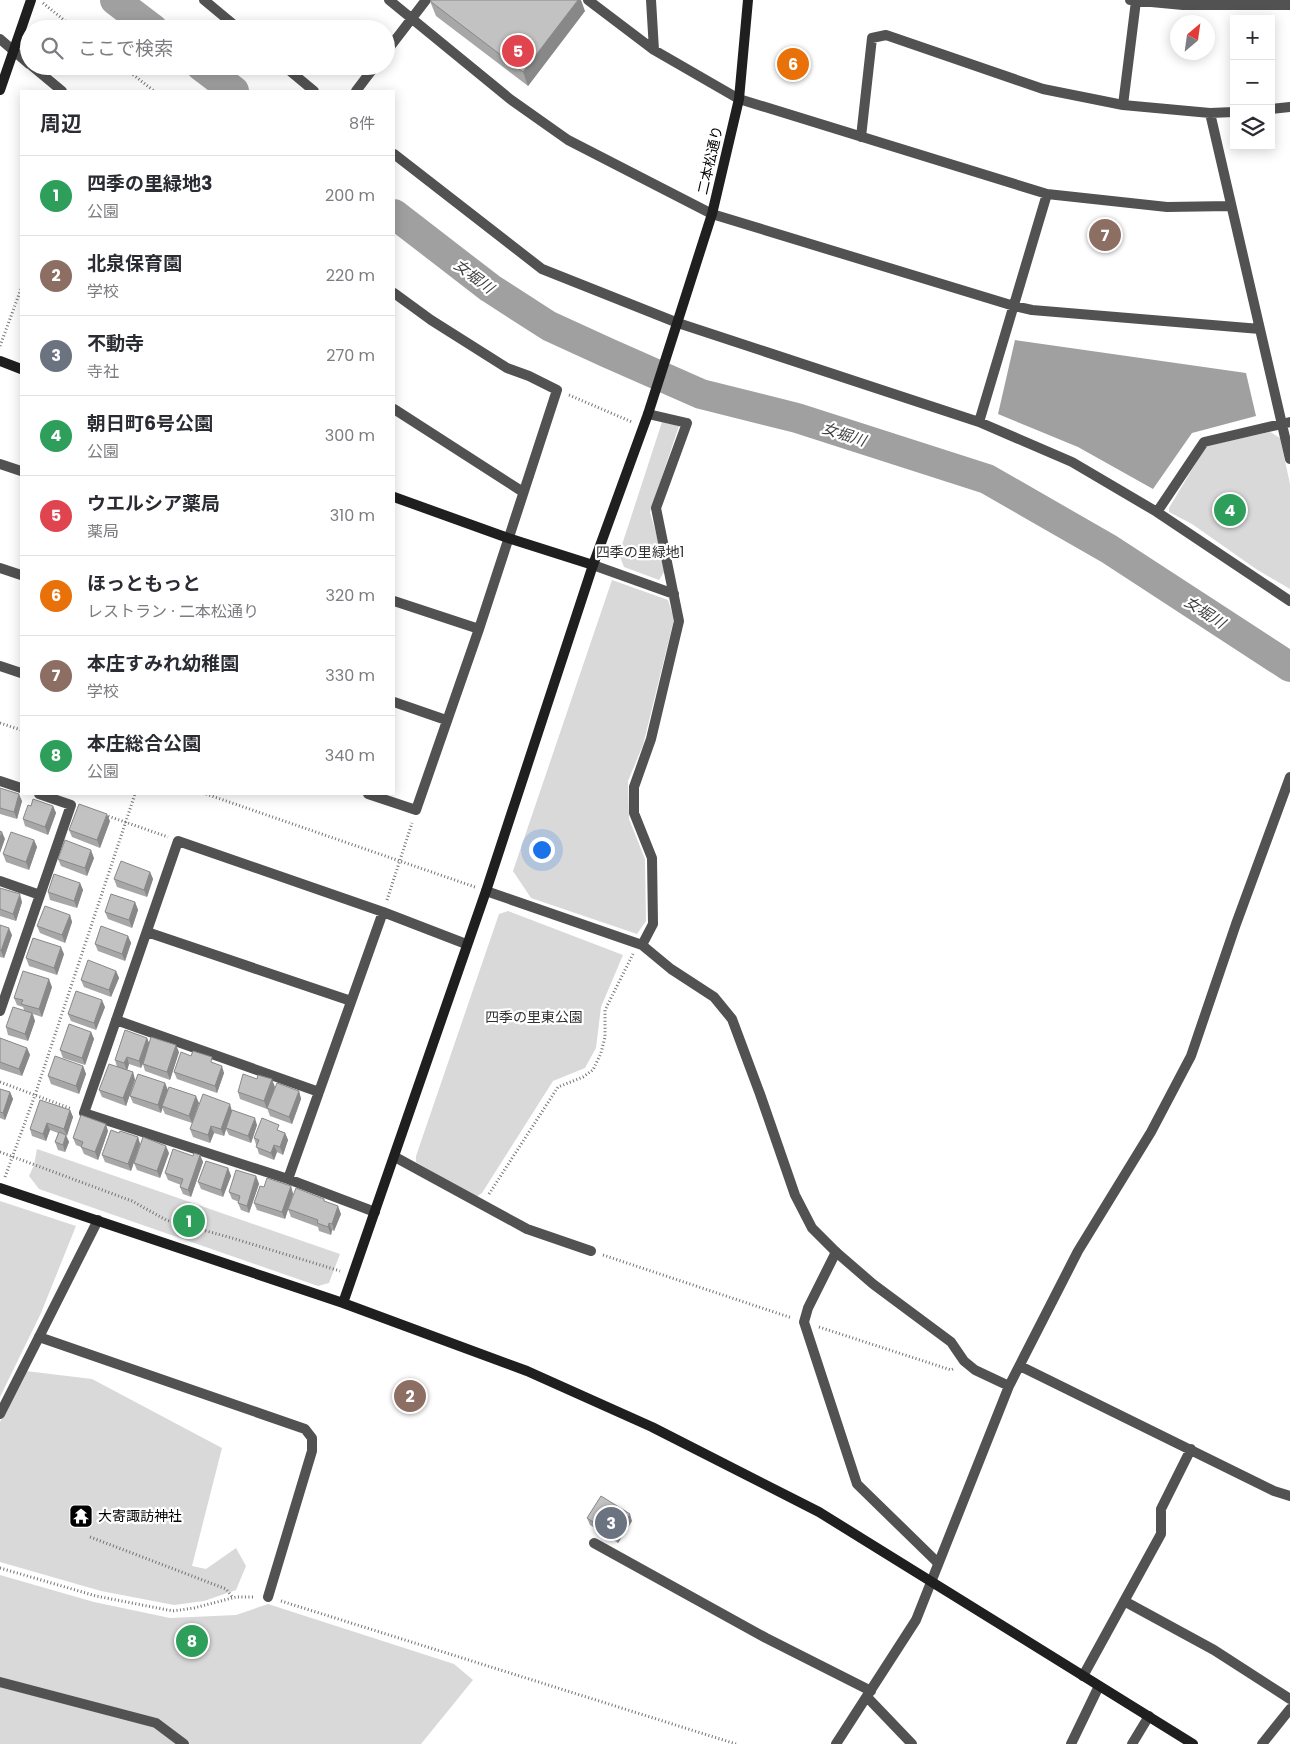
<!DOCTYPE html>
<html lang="ja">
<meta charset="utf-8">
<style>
:root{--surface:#fff;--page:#f2f2f3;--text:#2b2b33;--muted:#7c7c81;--line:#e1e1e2;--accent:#000}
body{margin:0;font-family:Poppins,"Noto Sans JP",sans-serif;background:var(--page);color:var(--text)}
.controls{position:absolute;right:15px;top:15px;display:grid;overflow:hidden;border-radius:0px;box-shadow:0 2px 12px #0003}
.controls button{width:45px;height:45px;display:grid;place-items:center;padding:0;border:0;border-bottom:1px solid var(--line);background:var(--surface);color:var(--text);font:25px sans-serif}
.compass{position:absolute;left:1170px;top:15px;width:45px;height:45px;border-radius:50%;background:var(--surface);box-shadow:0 2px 12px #0003;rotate:29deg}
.you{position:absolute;left:541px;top:849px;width:18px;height:18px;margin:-12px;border:4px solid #fff;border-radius:50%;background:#1a73e8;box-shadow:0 0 0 8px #1a73e833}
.badge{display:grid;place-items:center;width:32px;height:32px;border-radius:50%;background:var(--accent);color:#fff;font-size:16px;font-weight:700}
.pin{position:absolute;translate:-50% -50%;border:2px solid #fff;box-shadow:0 1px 5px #0006}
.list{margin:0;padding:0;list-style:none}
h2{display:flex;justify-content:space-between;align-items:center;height:65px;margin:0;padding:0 20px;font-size:21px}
h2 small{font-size:16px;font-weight:400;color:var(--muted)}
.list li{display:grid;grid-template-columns:32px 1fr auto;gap:15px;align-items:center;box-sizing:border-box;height:80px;padding:0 20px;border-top:1px solid var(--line)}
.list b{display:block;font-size:19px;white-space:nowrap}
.list p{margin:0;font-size:16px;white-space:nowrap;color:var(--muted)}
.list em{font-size:16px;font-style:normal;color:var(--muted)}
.icon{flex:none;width:28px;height:28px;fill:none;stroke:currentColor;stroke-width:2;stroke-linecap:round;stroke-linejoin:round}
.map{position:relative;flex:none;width:1290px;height:1744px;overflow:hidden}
.search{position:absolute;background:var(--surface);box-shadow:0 2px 12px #0003;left:20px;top:20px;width:375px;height:55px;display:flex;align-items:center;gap:12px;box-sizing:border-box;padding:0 18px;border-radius:28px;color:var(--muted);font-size:19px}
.panel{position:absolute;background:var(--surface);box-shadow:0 2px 12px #0003;left:20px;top:90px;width:375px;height:705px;border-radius:0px}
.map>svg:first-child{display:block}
.green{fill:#d9d9d9}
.water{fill:#a0a0a0}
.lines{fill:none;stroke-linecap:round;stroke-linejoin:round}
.river{stroke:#a0a0a0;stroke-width:30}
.path{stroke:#747474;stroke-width:3;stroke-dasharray:1 2.5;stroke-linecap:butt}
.lane{stroke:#525252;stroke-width:10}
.street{stroke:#525252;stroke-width:10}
.secondary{stroke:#1f1f1f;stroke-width:10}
.wall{fill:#a7a7a7}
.shaded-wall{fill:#888}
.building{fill:#c2c2c2;stroke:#888}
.labels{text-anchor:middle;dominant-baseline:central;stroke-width:4.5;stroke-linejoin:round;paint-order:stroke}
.street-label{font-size:14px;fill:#000;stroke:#fff}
.park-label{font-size:14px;fill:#303030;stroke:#fff}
.poi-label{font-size:14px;fill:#000;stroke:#fff;text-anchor:start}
.water-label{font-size:15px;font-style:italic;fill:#414141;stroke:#fff}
</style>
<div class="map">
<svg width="1290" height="1744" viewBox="0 0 1290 1744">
<rect width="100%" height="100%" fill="#fff"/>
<path class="green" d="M662,422L679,426L650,512L666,569L659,580L624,567L619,554Z
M1270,432L1280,438L1290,484V589L1256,569L1192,524L1169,512V508L1206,446Z
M612,580L668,600L674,619L643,745L628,781L629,819L645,859L646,921L637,934L531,898L513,871Z
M508,911L623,955L601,1007L596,1048L585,1068L553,1081L482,1193L476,1197L416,1162V1156L499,914Z
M37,1149L340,1254L329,1283L318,1286L39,1189L29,1176L34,1165Z
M0,1201L76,1226L41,1313L0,1397Z
M26,1371L92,1379L222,1448L192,1566L206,1569L236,1548L246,1566L236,1590L204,1601L174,1605L101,1591L0,1562V1422Z
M0,1575L94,1602L170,1618L236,1615L268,1604L454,1664L473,1680L421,1744H0Z"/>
<path class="water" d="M1015,340L1246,373L1256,416L1192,433L1153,489L1078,447L998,414Z"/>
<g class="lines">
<path class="river" d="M115,0L153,29
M201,66L234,91
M394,214L490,288L549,326L608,353L701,394L797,418L987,479L1109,549L1290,667"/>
<path class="path" d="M43,3L75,29
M122,66L154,91
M0,346L21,289
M569,395L632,422
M0,723L21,730
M206,794L475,887
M105,815L168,837
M387,900L412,823
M0,1082L72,1109
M0,1152L132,1201L166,1220L232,1238L340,1271
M5,1177L35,1095L135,794
M489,1194L558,1087L583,1077L593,1070L601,1053L605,1037V1010L633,954
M603,1255L792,1318
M819,1327L951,1370L955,1368
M90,1537L226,1589L233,1598
M0,1568L96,1596L173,1611L194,1608L236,1597H255
M281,1601L736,1744"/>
<path class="lane" d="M836,1252L808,1308L804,1322L857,1484L938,1563
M0,1414L39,1337
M594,1543L766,1638L871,1691
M0,1682L156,1723L184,1744
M1132,1744L1149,1716
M1262,1744L1290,1709"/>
<path class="street" d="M204,0L239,29
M389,0L510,99L568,140L712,214L1014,306L1032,310L1260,329
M588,0L654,50L739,99L1047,194L1167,207L1231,206
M651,0L654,50
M1130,0L1183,5H1290
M0,39L29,64
M386,52L426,0
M32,66L62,91
M284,66L314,91
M356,91L375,66
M1123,105L1136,1
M1271,109L1290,107
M1210,113L1290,459
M861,137L872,38L886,35L1043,89L1123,105L1210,113L1234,112
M394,154L542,269L678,323L979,422L1072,462L1157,512L1290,601
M394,409L523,492
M979,422L1047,194
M0,464L21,471
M1157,512L1204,442L1290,422
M593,565L674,594
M0,568L21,575
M394,601L479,629
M0,666L21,673
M394,702L446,720
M0,781L21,788
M368,794L416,810L479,629L557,390L529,376L507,368L431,320L394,293
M0,881L40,895
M486,891L642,945L671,969L714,997L732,1019L760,1094L795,1195L812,1228L836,1252L873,1284L951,1342L964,1361L975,1370L1009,1386
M147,932L351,1001
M642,945L653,924L652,858L634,813V787L651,739L679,621L656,508L687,423L648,414
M0,1011L71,805L39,794
M116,1020L319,1092
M395,1157L527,1229L591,1251
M288,1179L383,912
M375,1212L288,1179L84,1113L178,841L383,912L466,944
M98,1220L39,1337L305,1429L312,1438V1451L268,1597
M1020,1366L1274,1491L1290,1496
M1124,1601L1214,1650L1290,1699
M1083,1676L1161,1534V1509L1191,1449
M867,1697L912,1744
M836,1744L916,1620L1009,1386L1078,1251L1151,1132L1191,1056L1236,924L1290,777
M1071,1744L1099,1686"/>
<path class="secondary" d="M0,90L31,0
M0,361L21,369
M394,497L508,538L593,565
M0,1188L343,1303L527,1371L652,1427L819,1512L1193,1744
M343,1303L486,891L593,565L648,414L712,214L739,99L748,0"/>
</g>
<path class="wall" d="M430,1L585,11L528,86L436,16Z
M0,788L22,801L17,819L0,814Z
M31,806H53L56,813L48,835L25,826L23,819Z
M110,821L100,848L72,837L69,830Z
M34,840L37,847L29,870L6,862L3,854Z
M94,858L87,876L61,866L58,859Z
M150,872L153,879L147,897L117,887L114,879Z
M80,883L83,890L77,908L50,900L48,892Z
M0,888L22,902L16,921L0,916Z
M135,902L138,910L132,928L108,919L105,912Z
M70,915L72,922L65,943L40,933L37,926Z
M0,925L12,935L4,958L0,957Z
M128,936L131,943L125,961L98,951L95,944Z
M64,954L57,975L29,966L26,958Z
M116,971L119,978L111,997L84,987L81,980Z
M52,987L42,1017L33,1014L35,1021L28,1041L8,1035L6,1027L24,1010L23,1007L17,1005L14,998Z
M105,1007L96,1030L71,1021L68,1014Z
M91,1032L94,1039L85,1065L63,1058L60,1050Z
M0,1038L27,1048L30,1055L22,1076L0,1069Z
M147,1038L149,1044L179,1052L170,1080L145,1071L143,1064L141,1068L129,1064L127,1070L133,1072L135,1080L126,1106L102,1097L99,1090L117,1067L115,1060Z
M215,1063L224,1073L217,1093L177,1079L174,1072Z
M83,1066L86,1074L79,1094L51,1084L48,1076Z
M257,1079L275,1087L267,1109L240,1099L238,1092Z
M165,1083L168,1090L199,1103L192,1123L165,1114L162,1107L161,1113L133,1103L130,1096Z
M0,1089L10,1092L13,1099L5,1120L0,1118Z
M299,1091L301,1099L292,1124L270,1116L267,1108Z
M70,1110L73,1117L66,1136L69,1142L65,1152L58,1150L55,1142L58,1133L50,1130L46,1141L32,1136L30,1129Z
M232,1110L257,1125L251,1143L229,1135L226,1129L224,1136L214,1133L210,1143L193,1137L190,1129Z
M108,1131L98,1160L84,1154L81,1147L76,1145L73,1138Z
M281,1131L285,1133L288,1140L283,1155L277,1152L274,1160L259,1154L254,1138Z
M119,1133L138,1137L140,1144L131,1171L105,1162L102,1155Z
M169,1153L160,1178L137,1170L134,1163Z
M200,1155L203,1162L191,1197L183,1194L180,1187L181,1185L168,1180L165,1173L193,1156Z
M228,1168L231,1176L223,1197L201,1189L198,1182Z
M256,1176L259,1184L249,1213L241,1210L238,1203L239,1202L232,1199L229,1192Z
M291,1186L293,1194L285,1219L257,1210L254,1203L264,1187Z
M324,1199L325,1202L341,1214L334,1231L332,1230L331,1235L319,1231L318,1227L291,1217L288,1209Z
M587,1518L632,1521L618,1543L590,1525Z"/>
<path class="shaded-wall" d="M578,0H581L585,11L528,86L523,72Z
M19,794L22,801L17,819L14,812Z
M53,806L56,813L48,835L45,827Z
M107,814L110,821L100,848L97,840Z
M2,832L5,839L0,853V838Z
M34,840L37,847L29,870L26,862Z
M91,850L94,858L87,876L85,868Z
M150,872L153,879L147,897L144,890Z
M80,883L83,890L77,908L74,901Z
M20,894L22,902L16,921L13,914Z
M135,902L138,910L132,928L129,920Z
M70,915L72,922L65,943L62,935Z
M9,928L12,935L4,958L1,951Z
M128,936L131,943L125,961L122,954Z
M61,947L64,954L57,975L54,968Z
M116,971L119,978L111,997L109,990Z
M49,979L52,987L42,1017L39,1009Z
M102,1000L105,1007L96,1030L94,1023Z
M32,1013L35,1021L28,1041L25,1034Z
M91,1032L94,1039L85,1065L82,1058Z
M147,1038L150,1045L141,1068L139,1061Z
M176,1045L179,1052L170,1080L167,1072Z
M27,1048L30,1055L22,1076L19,1069Z
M127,1057L129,1064L127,1071L124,1063Z
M83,1066L86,1074L79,1094L76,1086Z
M222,1066L224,1073L217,1093L215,1086Z
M133,1072L135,1080L126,1106L123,1098Z
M272,1079L275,1087L267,1109L264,1101Z
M165,1083L168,1091L161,1113L158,1105Z
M299,1091L301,1099L292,1124L289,1117Z
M10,1092L13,1099L5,1120L3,1113Z
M196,1096L199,1103L192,1123L189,1116Z
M230,1104L232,1111L224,1136L221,1129Z
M70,1110L73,1117L67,1136L64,1129Z
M255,1118L257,1125L251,1143L248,1136Z
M47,1123L50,1130L46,1141L43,1134Z
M106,1124L108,1131L98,1160L95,1152Z
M211,1126L214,1133L210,1143L208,1135Z
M285,1133L288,1140L283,1155L280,1147Z
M66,1135L69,1142L65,1152L63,1145Z
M138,1137L140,1144L131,1171L128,1164Z
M274,1145L277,1152L274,1160L271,1153Z
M166,1146L169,1153L160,1178L157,1171Z
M200,1155L203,1162L191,1197L188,1190Z
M228,1168L231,1176L223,1197L221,1190Z
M256,1176L259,1184L249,1213L247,1206Z
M291,1186L293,1194L285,1219L282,1212Z
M338,1206L341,1214L334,1231L332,1224Z
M329,1223L332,1230L331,1235L328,1227Z
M630,1514L632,1521L618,1543L616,1536Z"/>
<path class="building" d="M432,0H578L523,72L430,1Z
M0,788L19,794L14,812L0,808Z
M33,799L53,806L45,827L23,819L28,805L31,806Z
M79,804L107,814L97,840L69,830Z
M0,831L2,832L0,838Z
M11,832L34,840L26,862L3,854Z
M65,840L91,850L85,868L58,859Z
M121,861L150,872L144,890L114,879Z
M54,874L80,883L74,901L48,892Z
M0,888L20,894L13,914L0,909Z
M111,894L135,902L129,920L105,912Z
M45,906L70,915L62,935L37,926Z
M0,925L9,928L1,951L0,950Z
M101,926L128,936L122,954L95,944Z
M33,938L61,947L54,968L26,958Z
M88,960L116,971L109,990L81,980Z
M23,971L49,979L39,1009L21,1004L23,1000L14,998Z
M76,991L102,1000L94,1023L68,1014Z
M13,1007L32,1013L25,1034L6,1027Z
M69,1024L91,1032L82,1058L60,1050Z
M125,1030L147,1038L139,1061L127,1057L124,1063L115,1060Z
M151,1037L176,1045L167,1072L143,1064Z
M0,1038L27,1048L19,1069L0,1062Z
M193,1051L212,1057L211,1062L222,1066L215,1086L174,1072L181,1052L191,1056Z
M55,1056L83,1066L76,1086L48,1076Z
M109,1064L133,1072L123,1098L99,1090Z
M138,1074L165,1083L158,1105L130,1096Z
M243,1074L257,1079L258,1075L272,1079L264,1101L238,1092Z
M277,1083L299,1091L289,1117L267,1108Z
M169,1087L196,1096L189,1116L162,1106Z
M0,1089L10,1092L3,1113L0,1112Z
M203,1094L230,1104L221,1129L211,1126L208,1135L190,1129Z
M40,1100L70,1110L64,1129L47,1123L43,1134L30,1129Z
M232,1110L255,1118L248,1136L226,1128Z
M81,1115L106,1124L95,1152L81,1147L83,1142L73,1138Z
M262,1118L279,1125L277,1130L285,1133L280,1147L274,1145L271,1153L256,1147L259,1140L254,1138Z
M111,1130L119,1133L120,1131L138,1137L128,1164L102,1155Z
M59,1132L66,1135L63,1145L55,1142Z
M143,1137L166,1146L157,1171L134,1163Z
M173,1149L193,1156L194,1153L200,1155L188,1190L180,1187L183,1179L165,1173Z
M206,1161L228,1168L221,1190L198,1182Z
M236,1170L256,1176L247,1206L238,1203L240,1196L229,1192Z
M267,1178L291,1186L282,1212L254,1203L260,1186L264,1187Z
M296,1188L324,1199V1201L338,1206L332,1224L329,1223L328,1227L317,1223L318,1220L288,1209Z
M601,1496L630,1514L616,1536L587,1518Z"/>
<defs>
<g id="temple-square" transform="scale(1.25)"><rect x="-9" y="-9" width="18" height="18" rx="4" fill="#000" stroke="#fff"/><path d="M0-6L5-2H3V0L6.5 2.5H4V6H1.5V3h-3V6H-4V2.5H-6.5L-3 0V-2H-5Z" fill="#fff"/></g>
</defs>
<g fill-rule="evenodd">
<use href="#temple-square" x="81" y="1516"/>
</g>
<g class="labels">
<g class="street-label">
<text transform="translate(710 160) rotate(-77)">二本松通り</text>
</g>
<g class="park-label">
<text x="640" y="552">四季の里緑地1</text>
<text x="534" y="1017">四季の里東公園</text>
</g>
<g class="poi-label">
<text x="98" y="1516">大寄諏訪神社</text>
</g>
<g class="water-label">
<text transform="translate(474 276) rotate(37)">女堀川</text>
<text transform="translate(844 434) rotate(18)">女堀川</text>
<text transform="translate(1205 612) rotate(33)">女堀川</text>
</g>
</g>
</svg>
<div class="controls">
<button>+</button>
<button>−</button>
<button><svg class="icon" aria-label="layers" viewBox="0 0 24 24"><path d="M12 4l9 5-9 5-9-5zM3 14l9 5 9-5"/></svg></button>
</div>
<svg class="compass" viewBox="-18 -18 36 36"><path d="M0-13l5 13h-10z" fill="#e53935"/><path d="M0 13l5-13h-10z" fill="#7c7c81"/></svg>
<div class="you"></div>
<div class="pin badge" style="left:189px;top:1221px;background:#2e9e5b">1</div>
<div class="pin badge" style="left:410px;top:1396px;background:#8d6e63">2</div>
<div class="pin badge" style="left:611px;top:1523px;background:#6b7280">3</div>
<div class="pin badge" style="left:1230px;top:510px;background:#2e9e5b">4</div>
<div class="pin badge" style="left:518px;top:51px;background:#e0444e">5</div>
<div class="pin badge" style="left:793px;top:64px;background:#e8710a">6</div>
<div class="pin badge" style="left:1105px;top:235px;background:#8d6e63">7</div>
<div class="pin badge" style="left:192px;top:1641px;background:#2e9e5b">8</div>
<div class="search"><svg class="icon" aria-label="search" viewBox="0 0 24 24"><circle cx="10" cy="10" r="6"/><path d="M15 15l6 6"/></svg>ここで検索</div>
<section class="panel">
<h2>周辺<small>8件</small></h2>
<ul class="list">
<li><span class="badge" style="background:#2e9e5b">1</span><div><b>四季の里緑地3</b><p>公園</p></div><em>200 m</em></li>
<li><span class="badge" style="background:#8d6e63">2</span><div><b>北泉保育園</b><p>学校</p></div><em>220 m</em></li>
<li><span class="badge" style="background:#6b7280">3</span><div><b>不動寺</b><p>寺社</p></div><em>270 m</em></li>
<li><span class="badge" style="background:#2e9e5b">4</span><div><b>朝日町6号公園</b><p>公園</p></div><em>300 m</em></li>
<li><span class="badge" style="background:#e0444e">5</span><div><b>ウエルシア薬局</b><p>薬局</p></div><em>310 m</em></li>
<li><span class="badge" style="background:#e8710a">6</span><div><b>ほっともっと</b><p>レストラン · 二本松通り</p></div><em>320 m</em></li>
<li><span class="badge" style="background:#8d6e63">7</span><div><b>本庄すみれ幼稚園</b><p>学校</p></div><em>330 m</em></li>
<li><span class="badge" style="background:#2e9e5b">8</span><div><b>本庄総合公園</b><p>公園</p></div><em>340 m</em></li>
</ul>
</section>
</div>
